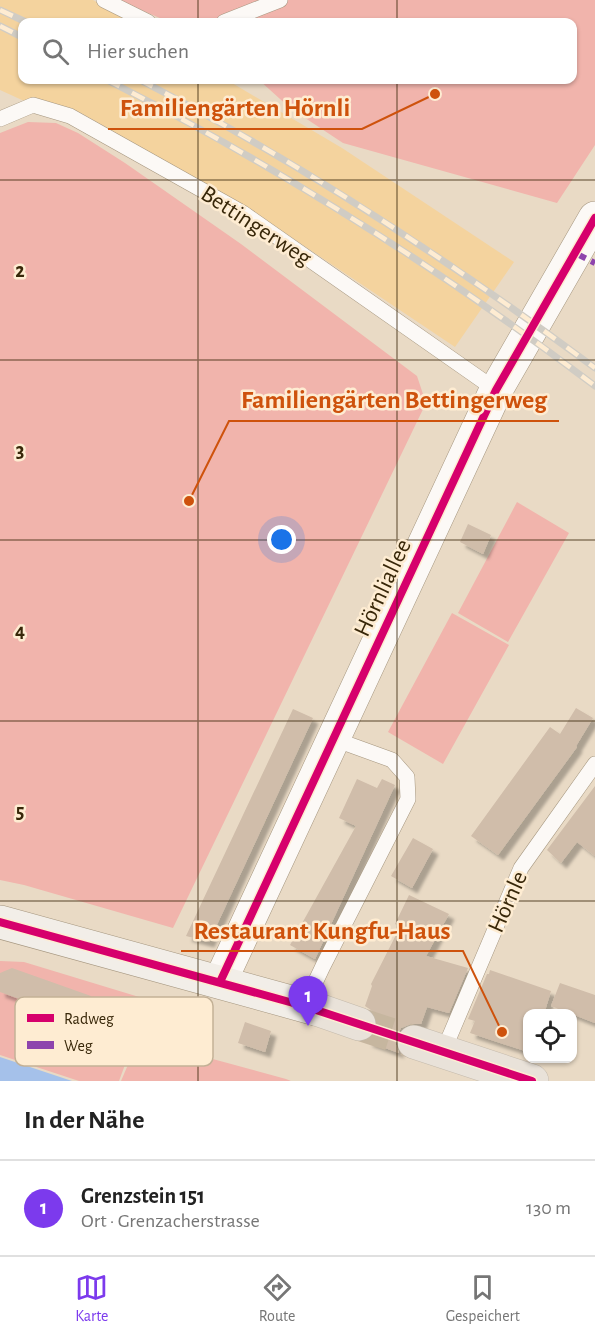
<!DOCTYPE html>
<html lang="de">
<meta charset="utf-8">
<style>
:root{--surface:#fff;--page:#f2f2f2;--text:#222;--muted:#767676;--line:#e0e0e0;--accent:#7c3aed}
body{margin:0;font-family:"Alegreya Sans",sans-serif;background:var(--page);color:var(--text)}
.controls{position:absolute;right:18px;bottom:18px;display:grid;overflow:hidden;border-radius:12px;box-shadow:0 2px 4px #0004}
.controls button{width:54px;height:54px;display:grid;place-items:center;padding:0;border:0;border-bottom:2px solid var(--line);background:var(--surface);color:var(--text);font:30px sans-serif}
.you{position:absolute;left:282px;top:540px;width:21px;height:21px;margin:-15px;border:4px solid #fff;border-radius:50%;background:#1a73e8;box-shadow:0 0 0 9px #1a73e833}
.badge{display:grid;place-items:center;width:39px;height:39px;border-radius:50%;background:var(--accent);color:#fff;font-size:20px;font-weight:700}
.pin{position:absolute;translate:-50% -50px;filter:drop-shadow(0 2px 3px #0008)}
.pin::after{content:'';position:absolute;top:32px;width:21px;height:18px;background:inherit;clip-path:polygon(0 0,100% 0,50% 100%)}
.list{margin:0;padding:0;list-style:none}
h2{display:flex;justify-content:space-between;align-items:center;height:78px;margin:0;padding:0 24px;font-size:26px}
h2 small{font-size:20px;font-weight:400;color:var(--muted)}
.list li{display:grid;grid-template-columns:39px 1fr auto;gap:18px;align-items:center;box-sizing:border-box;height:96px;padding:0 24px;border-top:2px solid var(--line)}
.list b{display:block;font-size:22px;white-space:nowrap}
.list p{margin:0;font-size:20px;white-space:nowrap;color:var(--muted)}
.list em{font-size:20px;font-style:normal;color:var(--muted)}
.icon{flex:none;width:33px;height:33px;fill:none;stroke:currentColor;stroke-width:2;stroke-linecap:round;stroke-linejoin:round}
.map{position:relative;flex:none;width:595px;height:1081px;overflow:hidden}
.search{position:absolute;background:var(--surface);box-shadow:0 2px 4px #0004;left:18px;right:18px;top:18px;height:66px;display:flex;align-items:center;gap:15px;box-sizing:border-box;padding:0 21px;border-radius:12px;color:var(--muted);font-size:22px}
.sheet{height:174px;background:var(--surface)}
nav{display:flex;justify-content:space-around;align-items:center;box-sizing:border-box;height:84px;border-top:2px solid var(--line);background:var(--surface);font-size:16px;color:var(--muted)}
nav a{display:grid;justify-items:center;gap:3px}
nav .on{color:var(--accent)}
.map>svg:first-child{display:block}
.built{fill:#f4d39e}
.green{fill:#f1b4ac}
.water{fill:#a5c1ea}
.building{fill:#d0bdaa;filter:url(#shadow)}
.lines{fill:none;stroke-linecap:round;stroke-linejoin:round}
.primary-tunnel{stroke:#c6b69f;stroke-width:33;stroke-dasharray:33 16;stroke-linecap:butt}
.service-casing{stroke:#a5967f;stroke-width:16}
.tertiary-casing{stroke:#a5967f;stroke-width:34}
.secondary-casing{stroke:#a5967f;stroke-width:34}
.primary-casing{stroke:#c4baac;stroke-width:34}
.service{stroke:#fcf9f6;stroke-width:15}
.tertiary{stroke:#fcf9f6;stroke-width:33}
.secondary{stroke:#f2eee8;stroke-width:33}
.primary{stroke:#e9e2d9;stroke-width:33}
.rail-casing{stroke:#d0ccc4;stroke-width:7}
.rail{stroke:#feecd2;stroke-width:4.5;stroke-dasharray:14;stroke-linecap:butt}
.quiet{stroke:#8e44ad;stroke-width:6;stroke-dasharray:12 6;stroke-linecap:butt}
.cycleway-casing{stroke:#feecd2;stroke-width:11}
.cycleway{stroke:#d6006c;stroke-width:8}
.grid{fill:none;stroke:#382709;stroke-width:1.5;stroke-opacity:0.55}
.labels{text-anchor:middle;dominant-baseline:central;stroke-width:5;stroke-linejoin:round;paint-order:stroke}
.street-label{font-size:24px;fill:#382709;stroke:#feecd2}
.key{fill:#feecd2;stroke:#c3b196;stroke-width:1.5}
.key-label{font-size:16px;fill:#382709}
.grid-label{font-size:20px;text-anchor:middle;font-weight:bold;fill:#382709;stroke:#feecd2;stroke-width:5;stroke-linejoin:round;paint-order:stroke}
.leader{fill:none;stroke:#ce520c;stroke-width:2}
.callout-dot{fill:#ce520c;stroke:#feecd2;stroke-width:2}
.callout-label{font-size:26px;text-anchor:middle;font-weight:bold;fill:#ce520c;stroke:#feecd2;stroke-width:5;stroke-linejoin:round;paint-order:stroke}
</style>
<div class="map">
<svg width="595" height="1081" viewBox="0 0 595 1081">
<defs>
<filter id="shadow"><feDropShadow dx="5.5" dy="5.5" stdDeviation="1.5" flood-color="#0004"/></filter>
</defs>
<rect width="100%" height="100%" fill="#e9dac5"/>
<path class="built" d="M0,0H93L132,22H22V80H227L342,148L514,262L455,347L246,207L81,113L33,105L0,90Z"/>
<path class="green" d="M118,0H595V145L557,203L343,143L290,108L259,80H572V22H169Z
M28,122L56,123L78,133L125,163L241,244L417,376L426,403L173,928L24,885L0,880V133Z
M517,502L569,533L508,642L458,613Z
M452,613L509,645L443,764L388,732Z
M0,961L24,962L149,1000L119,1081H79L0,1055Z
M139,1039L286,1079L291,1081H121Z"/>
<path class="water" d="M0,1057L72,1081H0Z"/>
<path class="building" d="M468,524L491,535L483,554L460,542Z
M576,708L593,718L576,746L577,747L498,855L471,836L550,727L560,734Z
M293,709L313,718L214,931L209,942L186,936Z
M357,779L377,788L382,779L395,785L315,959L290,945L356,826L339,818Z
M595,786V856L577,842L561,863L547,850Z
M413,838L433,849L412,888L391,876Z
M409,895L449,914L426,956L468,968L449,1013L427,1007L421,1024H411L401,1028L396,1037V1045L399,1053L366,1041L372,1038L376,1031L377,1021L374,1012L365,1006L372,986L371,984L400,927L395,924Z
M12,968L91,996L82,1022L0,992V973Z
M490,970L551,991L544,1014H528V1052L470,1033L475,1021L468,1019L487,974H489Z
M560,983L595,995V1023L551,1006Z
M245,1022L271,1031L265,1052L238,1043Z"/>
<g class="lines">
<path class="primary-tunnel" d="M359,1024L414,1042"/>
<g class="service-casing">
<path id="service" d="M104,0L148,22
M224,22L280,0
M0,119L33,105L70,116L243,213L496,390
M304,1006L323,966L408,799L407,777L392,760L334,739
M443,1052L521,868L595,764"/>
</g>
<g class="tertiary-casing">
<path id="tertiary" d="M220,982L496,390L595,218"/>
</g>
<g class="secondary-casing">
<path id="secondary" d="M0,922L316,1009"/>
</g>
<g class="primary-casing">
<path id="primary" d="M316,1009L359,1024
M414,1042L532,1081"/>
</g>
<use href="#service" class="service"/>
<use href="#tertiary" class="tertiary"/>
<use href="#secondary" class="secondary"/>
<use href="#primary" class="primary"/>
<g class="rail-casing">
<path id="rail" d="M0,10L26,22
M0,26L22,37
M107,80C279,167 442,270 595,386
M140,80C300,162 450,261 595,368"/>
</g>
<use href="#rail" class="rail"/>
<path class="quiet" d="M575,253L595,263"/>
<g class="cycleway-casing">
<path id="cycleway" d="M0,922L304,1006L532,1081
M220,982L496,390L595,218"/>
</g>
<use href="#cycleway" class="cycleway"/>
</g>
<path class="grid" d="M198,0V22M397,0V22M198,80V1081M397,80V1081M0,180H595M0,360H595M0,540H595M0,721H595M0,901H595"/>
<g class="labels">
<g class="street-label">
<text transform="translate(256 226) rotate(33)">Bettingerweg</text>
<text transform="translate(383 588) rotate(-65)">Hörnliallee</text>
<text transform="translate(508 902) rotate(-66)">Hörnle</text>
</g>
</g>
<rect x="15" y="997" width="198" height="69" rx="9" class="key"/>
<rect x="27" y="1014" width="27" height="8" fill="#d6006c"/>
<rect x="27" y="1041" width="27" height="8" fill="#8e44ad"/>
<g class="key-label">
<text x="64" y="1024">Radweg</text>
<text x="64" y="1051">Weg</text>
</g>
<g class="grid-label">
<text x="20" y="277">2</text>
<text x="20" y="457">3</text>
<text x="20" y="637">4</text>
<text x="20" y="818">5</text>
</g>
<path class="leader" d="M435 94L362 129H108M189 501L229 421H559M502 1032L463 951H181"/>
<g class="callout-dot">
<circle cx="435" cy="94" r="6"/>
<circle cx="189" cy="501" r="6"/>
<circle cx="502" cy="1032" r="6"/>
</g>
<g class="callout-label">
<text x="235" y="116">Familiengärten Hörnli</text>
<text x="394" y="408">Familiengärten Bettingerweg</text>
<text x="322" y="939">Restaurant Kungfu-Haus</text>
</g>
</svg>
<div class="controls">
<button><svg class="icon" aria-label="locate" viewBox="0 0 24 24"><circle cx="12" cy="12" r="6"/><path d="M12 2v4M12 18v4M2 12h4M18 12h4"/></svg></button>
</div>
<div class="you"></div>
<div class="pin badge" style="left:308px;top:1026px">1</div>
<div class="search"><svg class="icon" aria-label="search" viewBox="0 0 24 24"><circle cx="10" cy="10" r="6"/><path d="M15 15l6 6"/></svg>Hier suchen</div>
</div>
<section class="sheet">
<h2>In der Nähe<small></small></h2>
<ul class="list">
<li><span class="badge">1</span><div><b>Grenzstein 151</b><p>Ort · Grenzacherstrasse</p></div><em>130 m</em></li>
</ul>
</section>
<nav>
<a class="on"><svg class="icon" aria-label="map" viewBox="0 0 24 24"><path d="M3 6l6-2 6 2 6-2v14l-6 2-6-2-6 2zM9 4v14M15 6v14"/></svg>Karte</a>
<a><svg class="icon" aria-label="directions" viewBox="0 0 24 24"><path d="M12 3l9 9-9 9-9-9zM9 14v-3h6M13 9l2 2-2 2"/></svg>Route</a>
<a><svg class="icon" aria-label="saved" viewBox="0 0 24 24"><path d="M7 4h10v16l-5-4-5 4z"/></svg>Gespeichert</a>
</nav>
